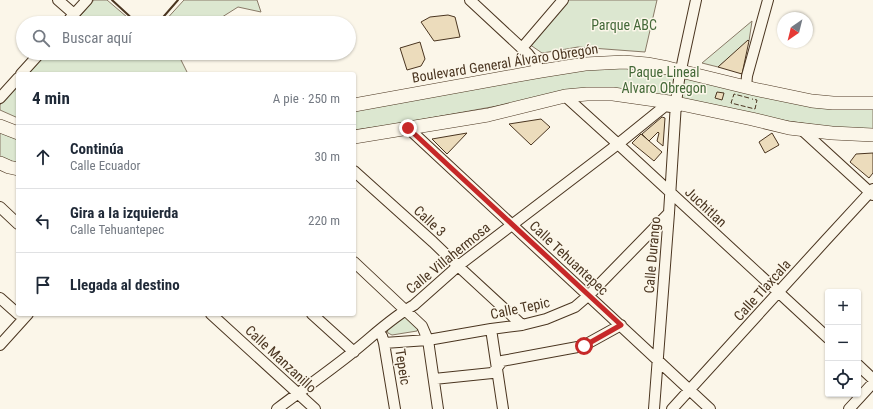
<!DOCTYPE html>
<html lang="es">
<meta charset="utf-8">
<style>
:root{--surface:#fff;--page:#f2f2f3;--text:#1f2937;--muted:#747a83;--line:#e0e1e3}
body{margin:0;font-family:"Roboto Condensed",sans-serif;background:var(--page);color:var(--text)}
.controls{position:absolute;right:12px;bottom:12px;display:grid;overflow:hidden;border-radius:4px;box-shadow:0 1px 3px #0004}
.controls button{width:36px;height:36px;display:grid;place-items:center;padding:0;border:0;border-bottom:1px solid var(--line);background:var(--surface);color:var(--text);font:20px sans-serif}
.compass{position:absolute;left:777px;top:12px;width:36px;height:36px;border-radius:50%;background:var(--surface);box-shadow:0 1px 3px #0004;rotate:215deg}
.stop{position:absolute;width:12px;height:12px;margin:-9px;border:3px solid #c62828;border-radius:50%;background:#fff}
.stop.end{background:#c62828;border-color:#fff;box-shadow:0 1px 4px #0008}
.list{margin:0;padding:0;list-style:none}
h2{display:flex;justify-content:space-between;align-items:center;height:52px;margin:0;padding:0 16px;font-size:17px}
h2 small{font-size:13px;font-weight:400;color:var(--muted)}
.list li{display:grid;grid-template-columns:26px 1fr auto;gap:12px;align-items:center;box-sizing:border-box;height:64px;padding:0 16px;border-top:1px solid var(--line)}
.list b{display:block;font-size:15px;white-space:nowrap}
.list p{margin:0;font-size:13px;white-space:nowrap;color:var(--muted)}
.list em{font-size:13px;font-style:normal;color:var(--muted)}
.icon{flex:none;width:22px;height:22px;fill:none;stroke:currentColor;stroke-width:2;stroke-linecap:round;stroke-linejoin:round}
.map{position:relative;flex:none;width:873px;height:409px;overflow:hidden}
.search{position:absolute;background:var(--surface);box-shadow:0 1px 3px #0004;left:16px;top:16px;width:340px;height:44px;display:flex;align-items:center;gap:10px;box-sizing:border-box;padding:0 14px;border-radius:22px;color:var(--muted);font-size:15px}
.panel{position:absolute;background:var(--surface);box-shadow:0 1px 3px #0004;left:16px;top:72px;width:340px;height:244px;border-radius:4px}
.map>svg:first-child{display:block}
.green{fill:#dce7d0;stroke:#887966}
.building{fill:#ecdcbc;stroke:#4a3520}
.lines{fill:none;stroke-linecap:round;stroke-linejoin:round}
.minor-casing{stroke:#4a3520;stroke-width:12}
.major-casing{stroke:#4a3520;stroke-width:14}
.minor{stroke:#fbf6e9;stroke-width:10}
.major{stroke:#fbf6e9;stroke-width:13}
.fence{stroke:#4a3520;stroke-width:1;stroke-dasharray:5 2;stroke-linecap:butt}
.wall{stroke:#4a3520;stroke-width:2}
.route{stroke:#c62828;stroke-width:5}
.labels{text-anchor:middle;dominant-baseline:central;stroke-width:3;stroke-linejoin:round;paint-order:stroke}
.park-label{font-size:14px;fill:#436837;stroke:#fbf6e9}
.street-label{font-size:14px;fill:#4a3520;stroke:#fbf6e9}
</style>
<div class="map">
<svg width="873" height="409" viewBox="0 0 873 409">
<rect width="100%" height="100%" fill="#fbf6e9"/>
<path class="green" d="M94,0H107L134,23H74Z
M184,0H257L261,12L238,7L219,19L214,23H163Z
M567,0H657L645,52L578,47L555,51L542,53L529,44Z
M752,21L749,41L718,67L702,63Z
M47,53H184L180,58L188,74H28Z
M581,60L810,96L873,98V133H870L581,91L391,125L354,130V100Z
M18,85V118L0,110V105Z
M0,127L18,134V163L0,158Z
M404,315L418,329L417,331L392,335L388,333L387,330L390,327Z"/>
<path class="building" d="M448,15L455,17L460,37L434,41L421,22L430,17Z
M748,40L749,41L742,74L718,67Z
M420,42L425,59L421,66L407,70L400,48Z
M717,92L724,93L722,100L715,98Z
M662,117L665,118L663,146L657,141L659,133L658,132L649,141L642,134Z
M541,119L550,127L531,145L509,124Z
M467,133L447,154L432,139Z
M772,133L779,145L765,153L759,142Z
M641,134L662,152L654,161L632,143Z
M873,153V173L869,178L850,162L856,154Z"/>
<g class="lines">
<g class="minor-casing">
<path id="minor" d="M58,0L74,14
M470,0L528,54L541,71
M66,23L87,0
M522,48L563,0
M21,74L40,53
M746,87L747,76L768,0
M565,96L618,144L828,338
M0,98L18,78
M408,128L710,409
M802,130L873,195
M354,171L433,242L458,266L522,325
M0,207L18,224
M354,262L422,326L428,340L438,409
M0,298L18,314
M211,314L315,409
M312,314L354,352
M491,329L503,409
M382,336L384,343L395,409
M384,343L428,340L491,329L522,325L546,319L575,307L589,295L669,213
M0,345L28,314
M858,365L873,379
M434,379L492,373L497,368L502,361L583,346L621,325
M277,409C302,390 328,372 353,352C373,336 391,318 414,305L458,266L618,144L665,106L677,108
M654,409L669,213L676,103L679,80L683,60L696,0
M672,409L825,241L873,189
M849,409L873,383"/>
</g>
<g class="major-casing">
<path id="major" d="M354,105L541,71L585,64L624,62L647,64L668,68L754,89L812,101L833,103H873
M0,126L18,133
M354,137L488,115L565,96L587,94H613L676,103L752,119L789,128L832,133L873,135
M0,163L9,167L18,169"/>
</g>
<use href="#minor" class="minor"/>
<use href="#major" class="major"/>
<path class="fence" d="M749,98L734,94L731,103L755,109L757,100L752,99"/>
<path class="wall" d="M112,0L137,23
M158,23L178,0"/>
</g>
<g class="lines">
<path class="route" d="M408,128L621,325L584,346"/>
</g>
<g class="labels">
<g class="park-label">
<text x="624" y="25">Parque ABC</text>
<text x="664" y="72">Paque Lineal<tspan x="664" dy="16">Alvaro Obregon</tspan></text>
</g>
<g class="street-label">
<text transform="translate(505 63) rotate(-9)">Boulevard General Álvaro Obregón</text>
<text transform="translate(706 207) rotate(43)">Juchitlan</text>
<text transform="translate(430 221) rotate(43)">Calle 3</text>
<text transform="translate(652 255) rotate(-85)">Calle Durango</text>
<text transform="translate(448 258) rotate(-39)">Calle Villahermosa</text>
<text transform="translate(569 258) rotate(43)">Calle Tehuantepec</text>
<text transform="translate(762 290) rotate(-48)">Calle Tlaxcala</text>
<text transform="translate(520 308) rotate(-12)">Calle Tepic</text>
<text transform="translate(281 359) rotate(43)">Calle Manzanillo</text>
<text transform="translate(403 367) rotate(81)">Tepeic</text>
</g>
</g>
</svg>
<div class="controls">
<button>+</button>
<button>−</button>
<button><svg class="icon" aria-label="locate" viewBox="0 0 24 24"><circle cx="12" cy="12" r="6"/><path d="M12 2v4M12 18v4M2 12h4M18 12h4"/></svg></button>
</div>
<svg class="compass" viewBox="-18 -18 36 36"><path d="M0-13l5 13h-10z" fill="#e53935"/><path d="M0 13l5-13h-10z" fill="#747a83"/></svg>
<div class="stop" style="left:584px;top:346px"></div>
<div class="stop end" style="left:408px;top:128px"></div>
<div class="search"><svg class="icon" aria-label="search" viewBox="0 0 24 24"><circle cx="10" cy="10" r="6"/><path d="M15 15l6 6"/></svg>Buscar aquí</div>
<section class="panel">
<h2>4 min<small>A pie · 250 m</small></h2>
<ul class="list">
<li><svg class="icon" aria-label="ahead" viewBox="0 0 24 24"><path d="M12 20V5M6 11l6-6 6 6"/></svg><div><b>Continúa</b><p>Calle Ecuador</p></div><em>30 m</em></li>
<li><svg class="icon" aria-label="left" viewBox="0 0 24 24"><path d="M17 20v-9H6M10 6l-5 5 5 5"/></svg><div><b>Gira a la izquierda</b><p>Calle Tehuantepec</p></div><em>220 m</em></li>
<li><svg class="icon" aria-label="arrive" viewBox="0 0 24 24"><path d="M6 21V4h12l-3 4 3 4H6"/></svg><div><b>Llegada al destino</b></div></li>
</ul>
</section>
</div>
